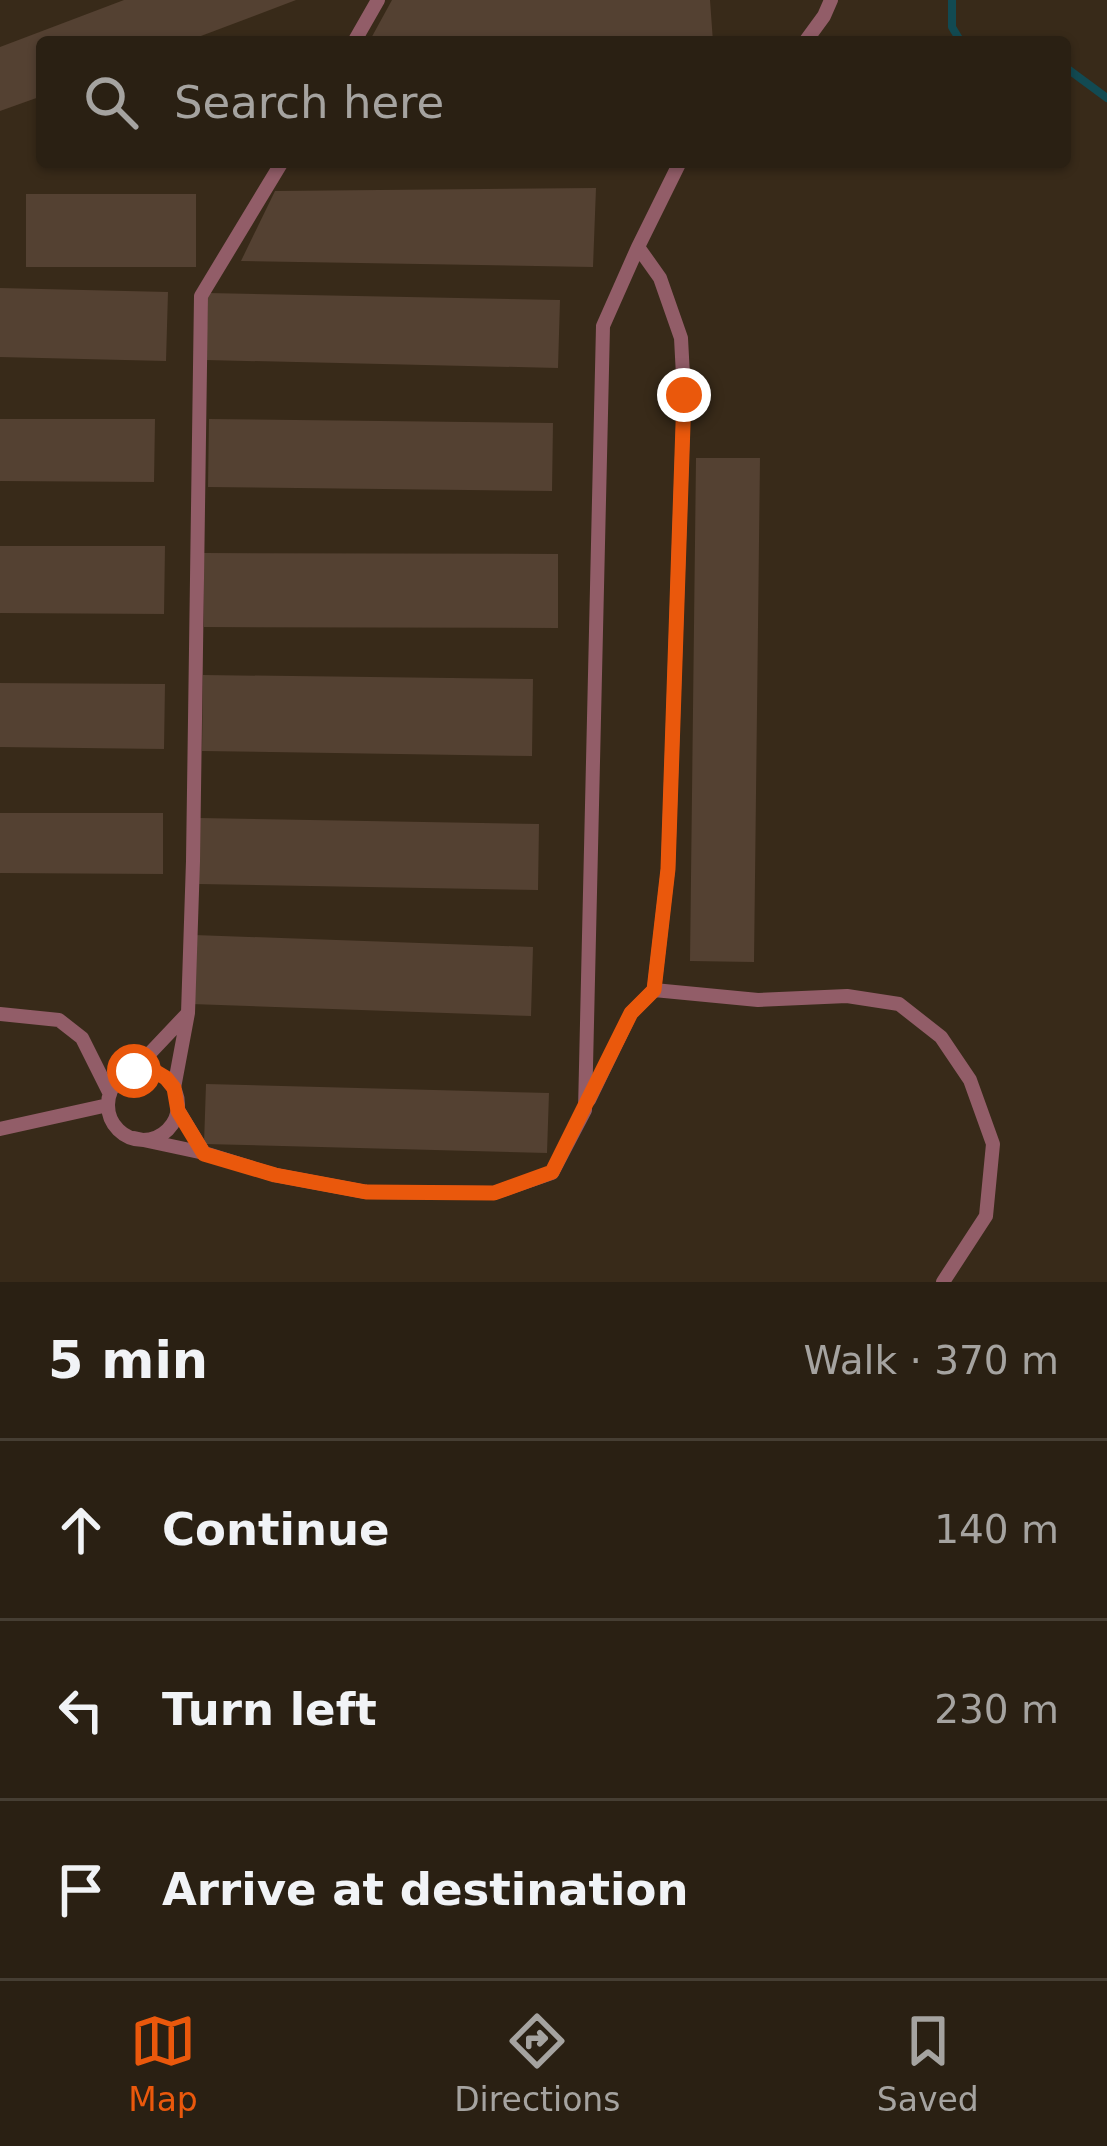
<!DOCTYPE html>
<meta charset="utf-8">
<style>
:root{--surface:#2a2013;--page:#32281c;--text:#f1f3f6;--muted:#a5a3a0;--line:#463e33;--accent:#ea580c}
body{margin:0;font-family:"DejaVu Sans",sans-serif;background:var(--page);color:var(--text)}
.stop{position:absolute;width:36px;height:36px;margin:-27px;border:9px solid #ea580c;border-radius:50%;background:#fff}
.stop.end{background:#ea580c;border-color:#fff;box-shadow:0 3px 12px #0008}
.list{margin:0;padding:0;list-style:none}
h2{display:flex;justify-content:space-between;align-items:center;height:156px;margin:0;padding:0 48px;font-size:51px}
h2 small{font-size:39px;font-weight:400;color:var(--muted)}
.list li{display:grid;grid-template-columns:78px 1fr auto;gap:36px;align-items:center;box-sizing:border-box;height:180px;padding:0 48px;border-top:3px solid var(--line)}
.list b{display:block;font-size:45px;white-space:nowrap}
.list em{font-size:39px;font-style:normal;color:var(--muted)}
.icon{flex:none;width:66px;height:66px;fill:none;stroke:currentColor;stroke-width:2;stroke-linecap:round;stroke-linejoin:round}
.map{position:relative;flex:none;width:1107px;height:1282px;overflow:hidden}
.search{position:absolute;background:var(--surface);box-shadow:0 3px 9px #0004;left:36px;right:36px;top:36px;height:132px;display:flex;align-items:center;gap:30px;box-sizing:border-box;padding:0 42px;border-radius:12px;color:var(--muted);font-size:45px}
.sheet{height:696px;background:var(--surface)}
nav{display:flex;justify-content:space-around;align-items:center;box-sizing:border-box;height:168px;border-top:3px solid var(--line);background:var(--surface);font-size:33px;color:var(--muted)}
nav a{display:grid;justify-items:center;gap:6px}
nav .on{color:var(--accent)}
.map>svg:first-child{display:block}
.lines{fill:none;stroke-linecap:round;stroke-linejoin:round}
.stream{stroke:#124a52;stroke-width:8}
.building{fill:#544132}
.lane{stroke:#925d68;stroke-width:14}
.route{stroke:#ea580c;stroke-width:15}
</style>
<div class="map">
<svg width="1107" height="1282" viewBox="0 0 1107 1282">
<rect width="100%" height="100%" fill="#382a19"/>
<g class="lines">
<path class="stream" d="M952,0V27L961,42
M1065,67L1107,98"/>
</g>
<path class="building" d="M124,0H296L185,42H42V96L0,111V47Z
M392,0H710L713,42H369Z
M596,188L593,267L241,261L275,191Z
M26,194H196V267H26Z
M0,288L168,292L166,361L0,357Z
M208,293L560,300L558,368L206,360Z
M0,419H155L154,482L0,481Z
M209,419L553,423L552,491L208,487Z
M696,458H760L754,962L690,961Z
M0,546H165L164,614L0,613Z
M204,553L558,554V628L204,627Z
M203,675L533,679L532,756L202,751Z
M0,683L165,684L164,749L0,747Z
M0,813H163V874L0,873Z
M199,818L539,824L538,890L198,884Z
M194,935L533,947L531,1016L191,1004Z
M206,1084L549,1093L547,1153L204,1144Z"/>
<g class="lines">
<path class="lane" d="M354,42L378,0
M805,42L824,16L831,0
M638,247L660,278L681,338L684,395L668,869L654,990
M0,1014L59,1020L82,1038L110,1094
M134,1070L188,1013
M108 1105a35 35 0 1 1 70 0a35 35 0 1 1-70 0Z
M174,1088L188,1013L193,861L201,296L282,162
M589,1100L631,1013L654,990L758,1000L847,996L899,1004L941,1037L970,1080L993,1144L986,1216L943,1282
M178,1110L204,1153
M0,1129L108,1105
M134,1138L204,1153L275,1175L366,1192L494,1193L552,1173L585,1110L603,326L638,247L680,162"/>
</g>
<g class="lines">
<path class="route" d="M134,1071L156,1072L166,1078L174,1088L178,1111L204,1154L275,1175L366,1192L494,1193L552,1172L631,1013L654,990L668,869L684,395"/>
</g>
</svg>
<div class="stop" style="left:134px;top:1071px"></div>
<div class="stop end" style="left:684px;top:395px"></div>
<div class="search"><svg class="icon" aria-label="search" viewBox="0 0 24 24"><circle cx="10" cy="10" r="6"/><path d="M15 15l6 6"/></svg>Search here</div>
</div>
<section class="sheet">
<h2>5 min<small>Walk · 370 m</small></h2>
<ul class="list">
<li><svg class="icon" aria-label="ahead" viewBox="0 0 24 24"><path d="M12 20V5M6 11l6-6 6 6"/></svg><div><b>Continue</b></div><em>140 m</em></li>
<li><svg class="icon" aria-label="left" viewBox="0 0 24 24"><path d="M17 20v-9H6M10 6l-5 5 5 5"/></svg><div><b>Turn left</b></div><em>230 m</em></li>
<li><svg class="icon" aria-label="arrive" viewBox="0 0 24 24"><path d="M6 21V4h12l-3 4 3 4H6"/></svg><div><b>Arrive at destination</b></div></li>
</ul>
</section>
<nav>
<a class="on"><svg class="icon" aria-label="map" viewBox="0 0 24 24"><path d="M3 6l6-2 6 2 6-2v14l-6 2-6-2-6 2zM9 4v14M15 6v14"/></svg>Map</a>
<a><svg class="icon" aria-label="directions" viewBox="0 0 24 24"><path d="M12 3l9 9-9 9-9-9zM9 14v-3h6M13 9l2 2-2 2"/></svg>Directions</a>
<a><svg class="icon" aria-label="saved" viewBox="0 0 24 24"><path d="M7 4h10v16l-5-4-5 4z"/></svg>Saved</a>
</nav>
